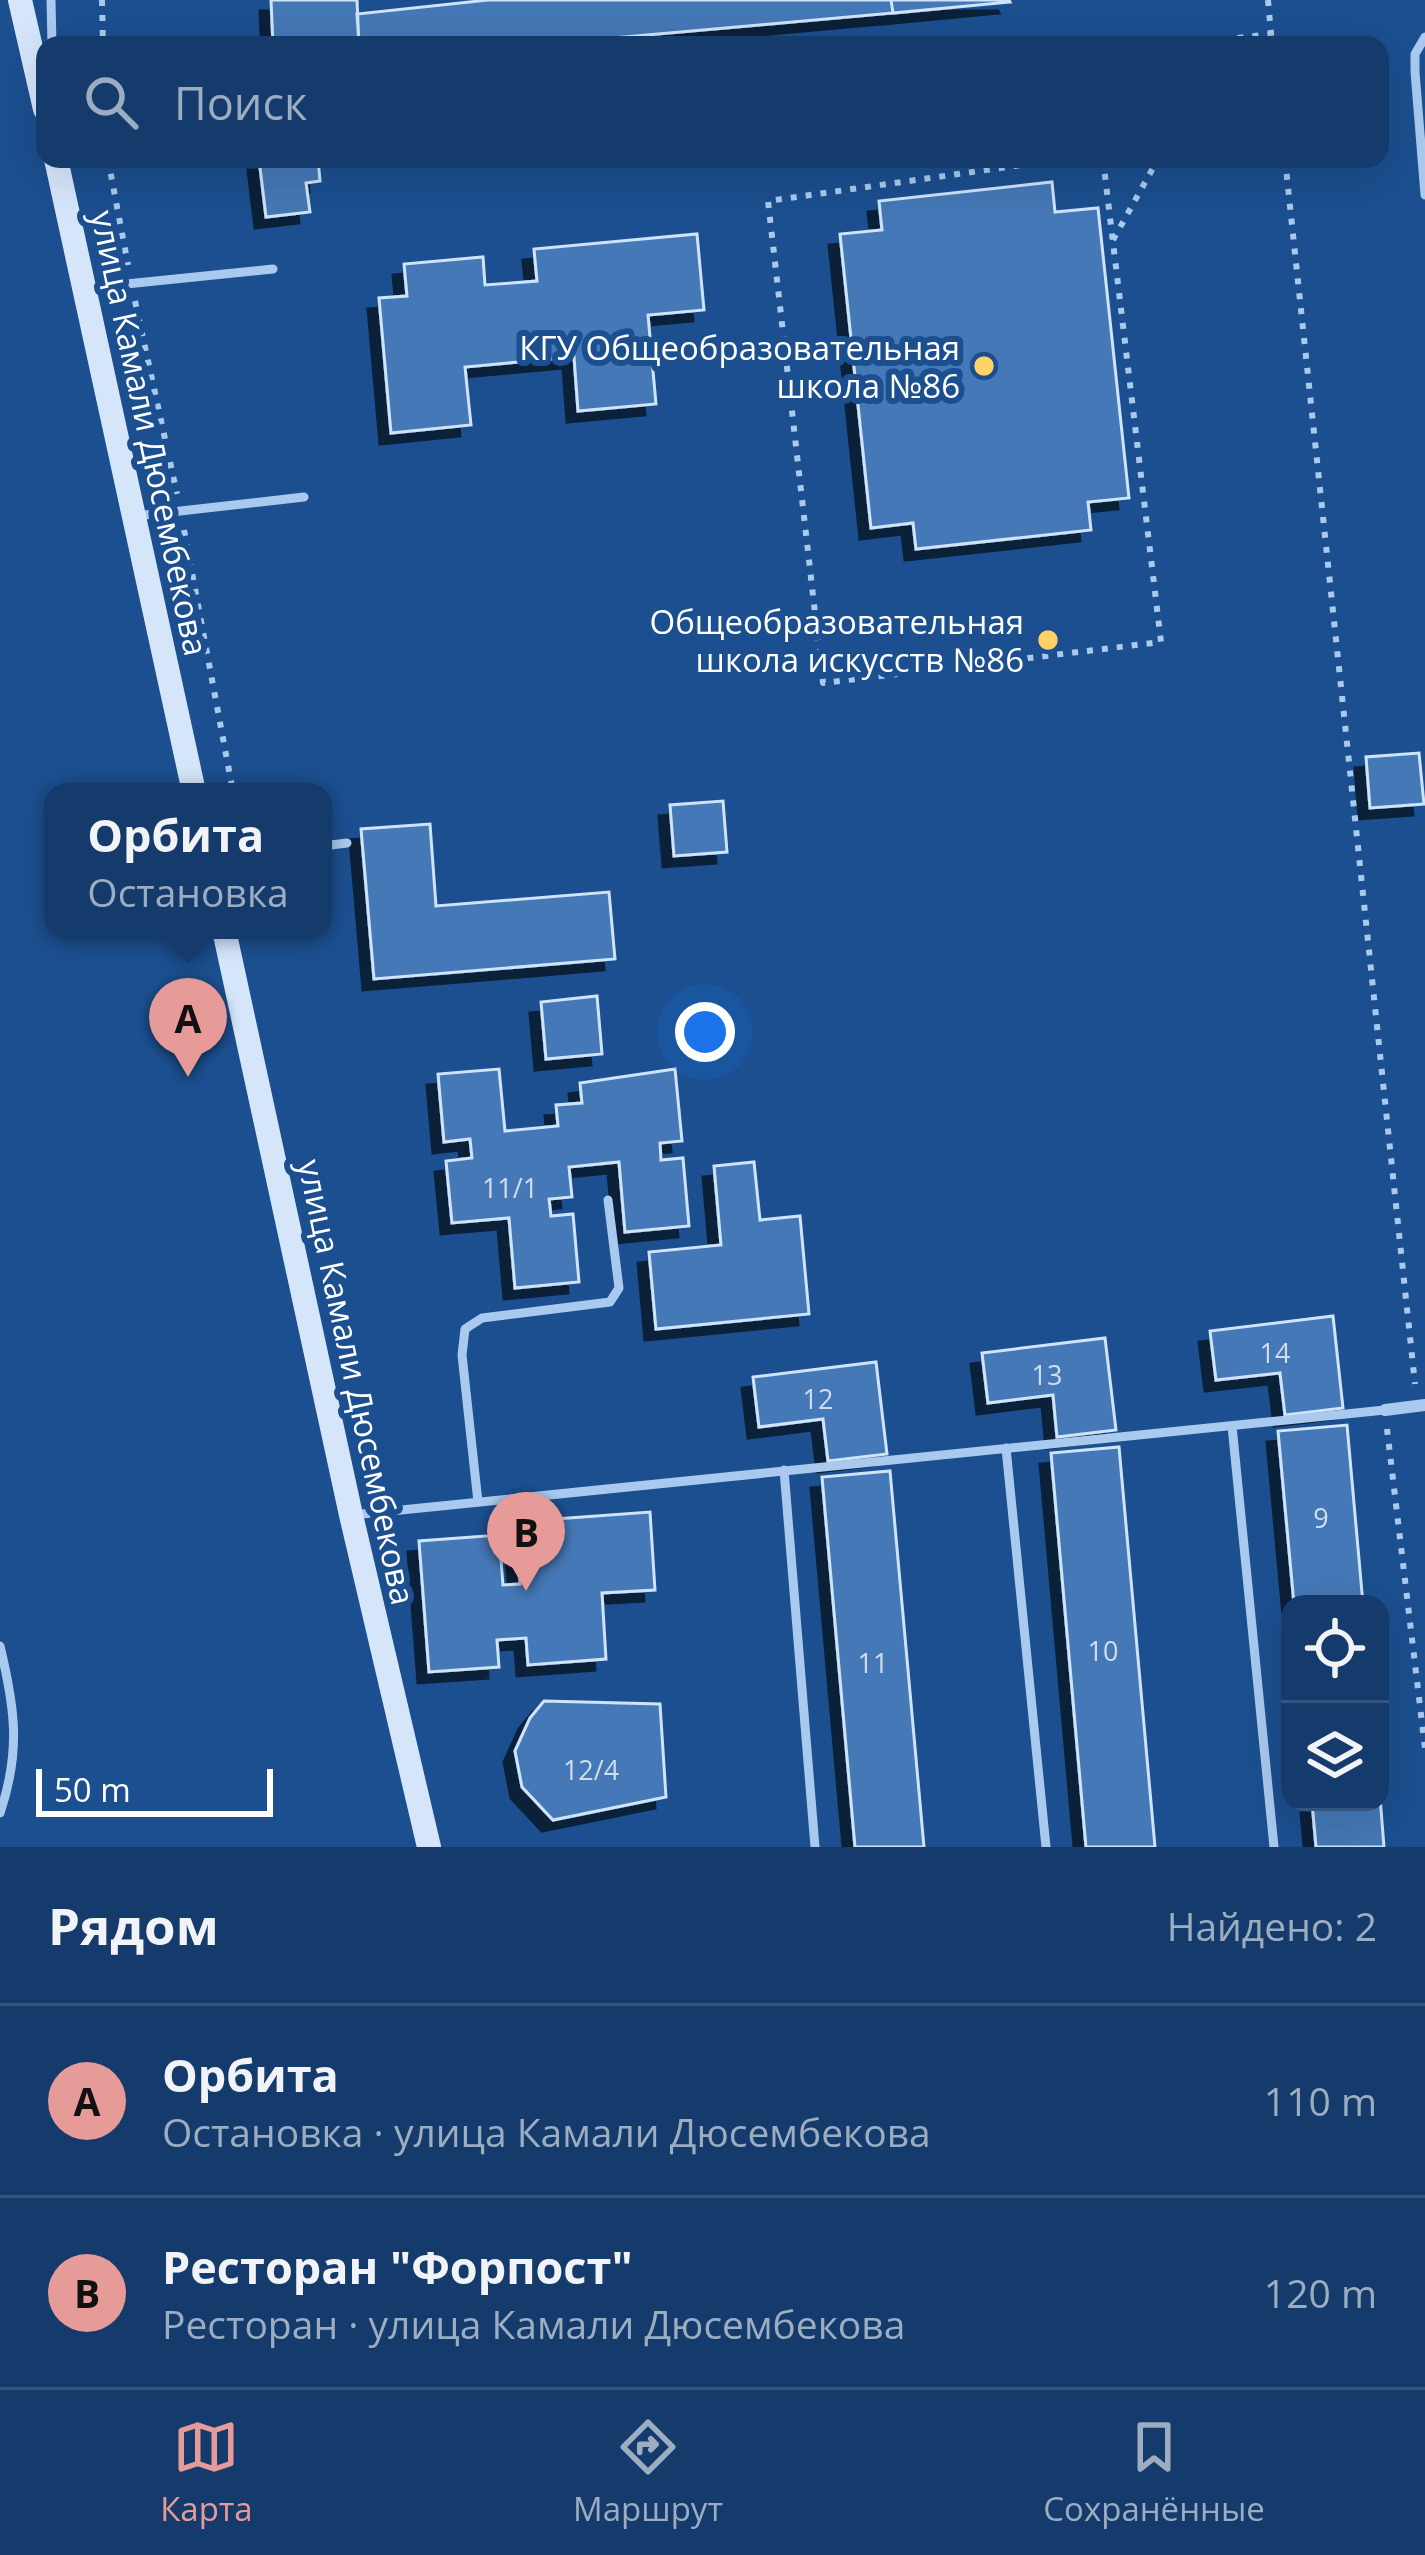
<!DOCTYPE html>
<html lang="ru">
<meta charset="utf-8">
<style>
:root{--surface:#143b6b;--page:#214673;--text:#f1f3f6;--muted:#9dadc1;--line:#33557e;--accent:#e69b98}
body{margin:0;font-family:"Open Sans",sans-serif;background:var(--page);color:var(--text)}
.controls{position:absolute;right:36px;bottom:36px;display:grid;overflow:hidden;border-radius:24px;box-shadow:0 12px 48px #0002}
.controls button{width:108px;height:108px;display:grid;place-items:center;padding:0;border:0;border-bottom:3px solid var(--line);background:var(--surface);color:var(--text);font:60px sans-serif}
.scale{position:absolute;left:36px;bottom:30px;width:237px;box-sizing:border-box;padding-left:12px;border:6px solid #fff;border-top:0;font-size:33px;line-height:42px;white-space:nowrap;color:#fff;-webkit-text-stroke:9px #1b4f8f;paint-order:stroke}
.you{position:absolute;left:705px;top:1032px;width:42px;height:42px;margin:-30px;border:9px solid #fff;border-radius:50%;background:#1a73e8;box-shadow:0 0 0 18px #1a73e833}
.badge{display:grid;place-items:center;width:78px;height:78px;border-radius:50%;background:var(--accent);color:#111;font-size:39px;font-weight:700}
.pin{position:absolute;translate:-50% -99px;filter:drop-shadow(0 3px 6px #0008)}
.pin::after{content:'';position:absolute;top:63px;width:42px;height:36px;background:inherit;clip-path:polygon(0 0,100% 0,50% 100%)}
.popup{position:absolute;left:44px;top:783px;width:288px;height:156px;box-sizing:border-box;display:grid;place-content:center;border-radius:24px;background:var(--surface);filter:drop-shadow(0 3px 9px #0005);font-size:39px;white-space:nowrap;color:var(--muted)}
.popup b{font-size:45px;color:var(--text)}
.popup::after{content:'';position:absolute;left:50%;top:100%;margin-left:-24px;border:24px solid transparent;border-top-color:var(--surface)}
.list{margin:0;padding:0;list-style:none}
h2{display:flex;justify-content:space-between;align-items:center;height:156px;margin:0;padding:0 48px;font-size:51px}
h2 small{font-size:39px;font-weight:400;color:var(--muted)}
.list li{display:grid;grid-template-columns:78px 1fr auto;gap:36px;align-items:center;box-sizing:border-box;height:192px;padding:0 48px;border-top:3px solid var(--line)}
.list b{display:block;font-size:45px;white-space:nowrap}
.list p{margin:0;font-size:39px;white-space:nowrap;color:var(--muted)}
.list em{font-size:39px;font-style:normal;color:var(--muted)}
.icon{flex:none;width:66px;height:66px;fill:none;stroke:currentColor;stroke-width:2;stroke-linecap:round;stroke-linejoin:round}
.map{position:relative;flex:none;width:1425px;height:1847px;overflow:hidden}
.search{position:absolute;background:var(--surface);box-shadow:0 12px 48px #0002;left:36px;right:36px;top:36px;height:132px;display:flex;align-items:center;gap:30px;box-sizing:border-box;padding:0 42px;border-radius:24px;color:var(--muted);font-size:45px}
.sheet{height:540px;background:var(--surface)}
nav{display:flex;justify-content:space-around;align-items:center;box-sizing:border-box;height:168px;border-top:3px solid var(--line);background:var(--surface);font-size:33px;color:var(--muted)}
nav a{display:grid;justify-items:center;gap:6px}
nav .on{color:var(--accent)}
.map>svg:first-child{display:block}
.building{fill:#4478b7;stroke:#cfe3fa;stroke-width:3;filter:url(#shadow)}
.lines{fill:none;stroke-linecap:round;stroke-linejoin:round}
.path{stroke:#a9c9ee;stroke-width:6;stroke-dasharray:6 9;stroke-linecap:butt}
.lane{stroke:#a9c9ee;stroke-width:9}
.street{stroke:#a9c9ee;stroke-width:12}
.secondary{stroke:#d6e6fa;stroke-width:24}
.poi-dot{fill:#ffd166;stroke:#1b4f8f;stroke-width:4.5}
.labels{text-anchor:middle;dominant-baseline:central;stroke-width:12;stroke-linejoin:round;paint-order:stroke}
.number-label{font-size:27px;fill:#d0dded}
.poi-label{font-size:33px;fill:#fff;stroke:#1b4f8f;text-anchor:end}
.street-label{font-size:33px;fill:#fff;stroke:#1b4f8f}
</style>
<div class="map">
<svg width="1425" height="1847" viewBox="0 0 1425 1847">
<defs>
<filter id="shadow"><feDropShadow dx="-11" dy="11" stdDeviation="0" flood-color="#0009"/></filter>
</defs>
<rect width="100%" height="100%" fill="#1b4f8f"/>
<path class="building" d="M271,0H357L359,45H273Z
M488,0H891L893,13L534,45H359L357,14Z
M891,0H1009L1010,2L893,13Z
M259,159H318L320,181L306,183L310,212L266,217Z
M1052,182L1055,212L1098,208L1129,498L1088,502L1091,530L916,549L913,523L871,528L840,234L882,230L879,201Z
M697,234L704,310L648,315L656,404L578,411L574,357L465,367L471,425L391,433L379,298L407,296L404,264L483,257L485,285L537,281L534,249Z
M1419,753L1424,804L1370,808L1366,757Z
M723,801L727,852L674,856L670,805Z
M430,824L436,906L609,892L615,959L374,979L361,829Z
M597,996L602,1054L546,1059L541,1002Z
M499,1069L505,1131L558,1126L556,1105L582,1103L580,1083L675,1069L682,1141L660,1143L661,1160L683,1158L689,1226L625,1232L619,1162L569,1167L572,1197L549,1199L551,1216L573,1214L579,1282L515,1288L509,1218L452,1223L446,1161L472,1158L470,1139L444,1142L438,1074Z
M754,1162L760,1220L800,1216L809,1314L656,1329L649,1252L721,1245L714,1166Z
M1333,1316L1343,1408L1285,1415L1280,1373L1216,1380L1210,1331Z
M1105,1338L1116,1430L1057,1437L1053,1395L988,1403L982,1353Z
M876,1362L887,1454L828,1461L823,1419L759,1427L753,1377Z
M1347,1425L1363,1604H1294L1278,1431Z
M1119,1447L1155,1847H1086L1051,1453Z
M890,1471L924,1847H855L822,1477Z
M650,1512L655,1590L602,1593L606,1659L528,1665L526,1638L497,1640L499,1667L429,1672L419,1541L499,1535L503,1585L520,1584L515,1522Z
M544,1701L660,1704L666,1797L553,1820L522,1787L515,1751L530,1718Z
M1380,1797L1384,1847H1316L1312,1802H1380Z"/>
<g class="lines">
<path class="path" d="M102,0L103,45
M1268,0L1272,45
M1178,45L1271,34
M108,159L128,265
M1064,159L768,201L823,683L1161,642L1103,159
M1285,159L1415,1384
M1113,240L1158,159
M135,301L177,494
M184,530L233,792
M1387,1429L1425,1748"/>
<path class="lane" d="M51,0L52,45
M1425,37L1415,54V72L1425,195
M87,288L273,269
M136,516L304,497
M323,846L347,843
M1232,1426L1274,1847
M1006,1448L1046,1847
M784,1470L815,1847
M478,1502L462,1355L465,1329L482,1318L610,1302L619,1288L608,1200
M352,1515L1385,1410
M0,1646C15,1708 21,1751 0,1813"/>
<path class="street" d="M1385,1410L1425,1405"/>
<path class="secondary" d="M20,0L45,109
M56,159L194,792
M224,930L351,1515L429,1847"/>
</g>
<g class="poi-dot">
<circle cx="984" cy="366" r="12"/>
<circle cx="1048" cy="640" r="12"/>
</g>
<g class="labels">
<g class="number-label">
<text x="510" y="1187">11/1</text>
<text x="1275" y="1352">14</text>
<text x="1047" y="1374">13</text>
<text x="818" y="1398">12</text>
<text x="1321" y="1517">9</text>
<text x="1103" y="1650">10</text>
<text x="873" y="1662">11</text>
<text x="591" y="1769">12/4</text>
</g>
<g class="poi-label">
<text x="960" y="347">КГУ Общеобразовательная<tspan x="960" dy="38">школа №86</tspan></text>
<text x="1024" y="621">Общеобразовательная<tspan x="1024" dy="38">школа искусств №86</tspan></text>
</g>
<g class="street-label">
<text transform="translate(150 433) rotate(78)">улица Камали Дюсембекова</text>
<text transform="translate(357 1382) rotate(78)">улица Камали Дюсембекова</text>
</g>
</g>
</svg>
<div class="controls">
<button><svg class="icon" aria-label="locate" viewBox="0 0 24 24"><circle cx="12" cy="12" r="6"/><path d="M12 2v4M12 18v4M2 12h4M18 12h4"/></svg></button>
<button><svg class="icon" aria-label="layers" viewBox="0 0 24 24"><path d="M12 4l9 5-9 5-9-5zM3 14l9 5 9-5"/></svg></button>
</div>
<div class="scale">50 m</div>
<div class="you"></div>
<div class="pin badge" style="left:188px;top:1077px">A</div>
<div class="popup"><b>Орбита</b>Остановка</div>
<div class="pin badge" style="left:526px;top:1591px">B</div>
<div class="search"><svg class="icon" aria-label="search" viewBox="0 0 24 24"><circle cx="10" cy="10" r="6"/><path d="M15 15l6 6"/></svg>Поиск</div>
</div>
<section class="sheet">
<h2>Рядом<small>Найдено: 2</small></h2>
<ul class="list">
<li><span class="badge">A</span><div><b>Орбита</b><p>Остановка · улица Камали Дюсембекова</p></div><em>110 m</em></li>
<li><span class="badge">B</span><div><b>Ресторан &quot;Форпост&quot;</b><p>Ресторан · улица Камали Дюсембекова</p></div><em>120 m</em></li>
</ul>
</section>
<nav>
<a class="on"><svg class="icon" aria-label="map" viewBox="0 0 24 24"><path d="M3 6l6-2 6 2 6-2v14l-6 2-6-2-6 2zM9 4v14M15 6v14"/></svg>Карта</a>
<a><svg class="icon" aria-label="directions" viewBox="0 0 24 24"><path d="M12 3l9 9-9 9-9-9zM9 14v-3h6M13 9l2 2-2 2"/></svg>Маршрут</a>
<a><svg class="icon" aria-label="saved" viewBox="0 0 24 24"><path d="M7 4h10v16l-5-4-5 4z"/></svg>Сохранённые</a>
</nav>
